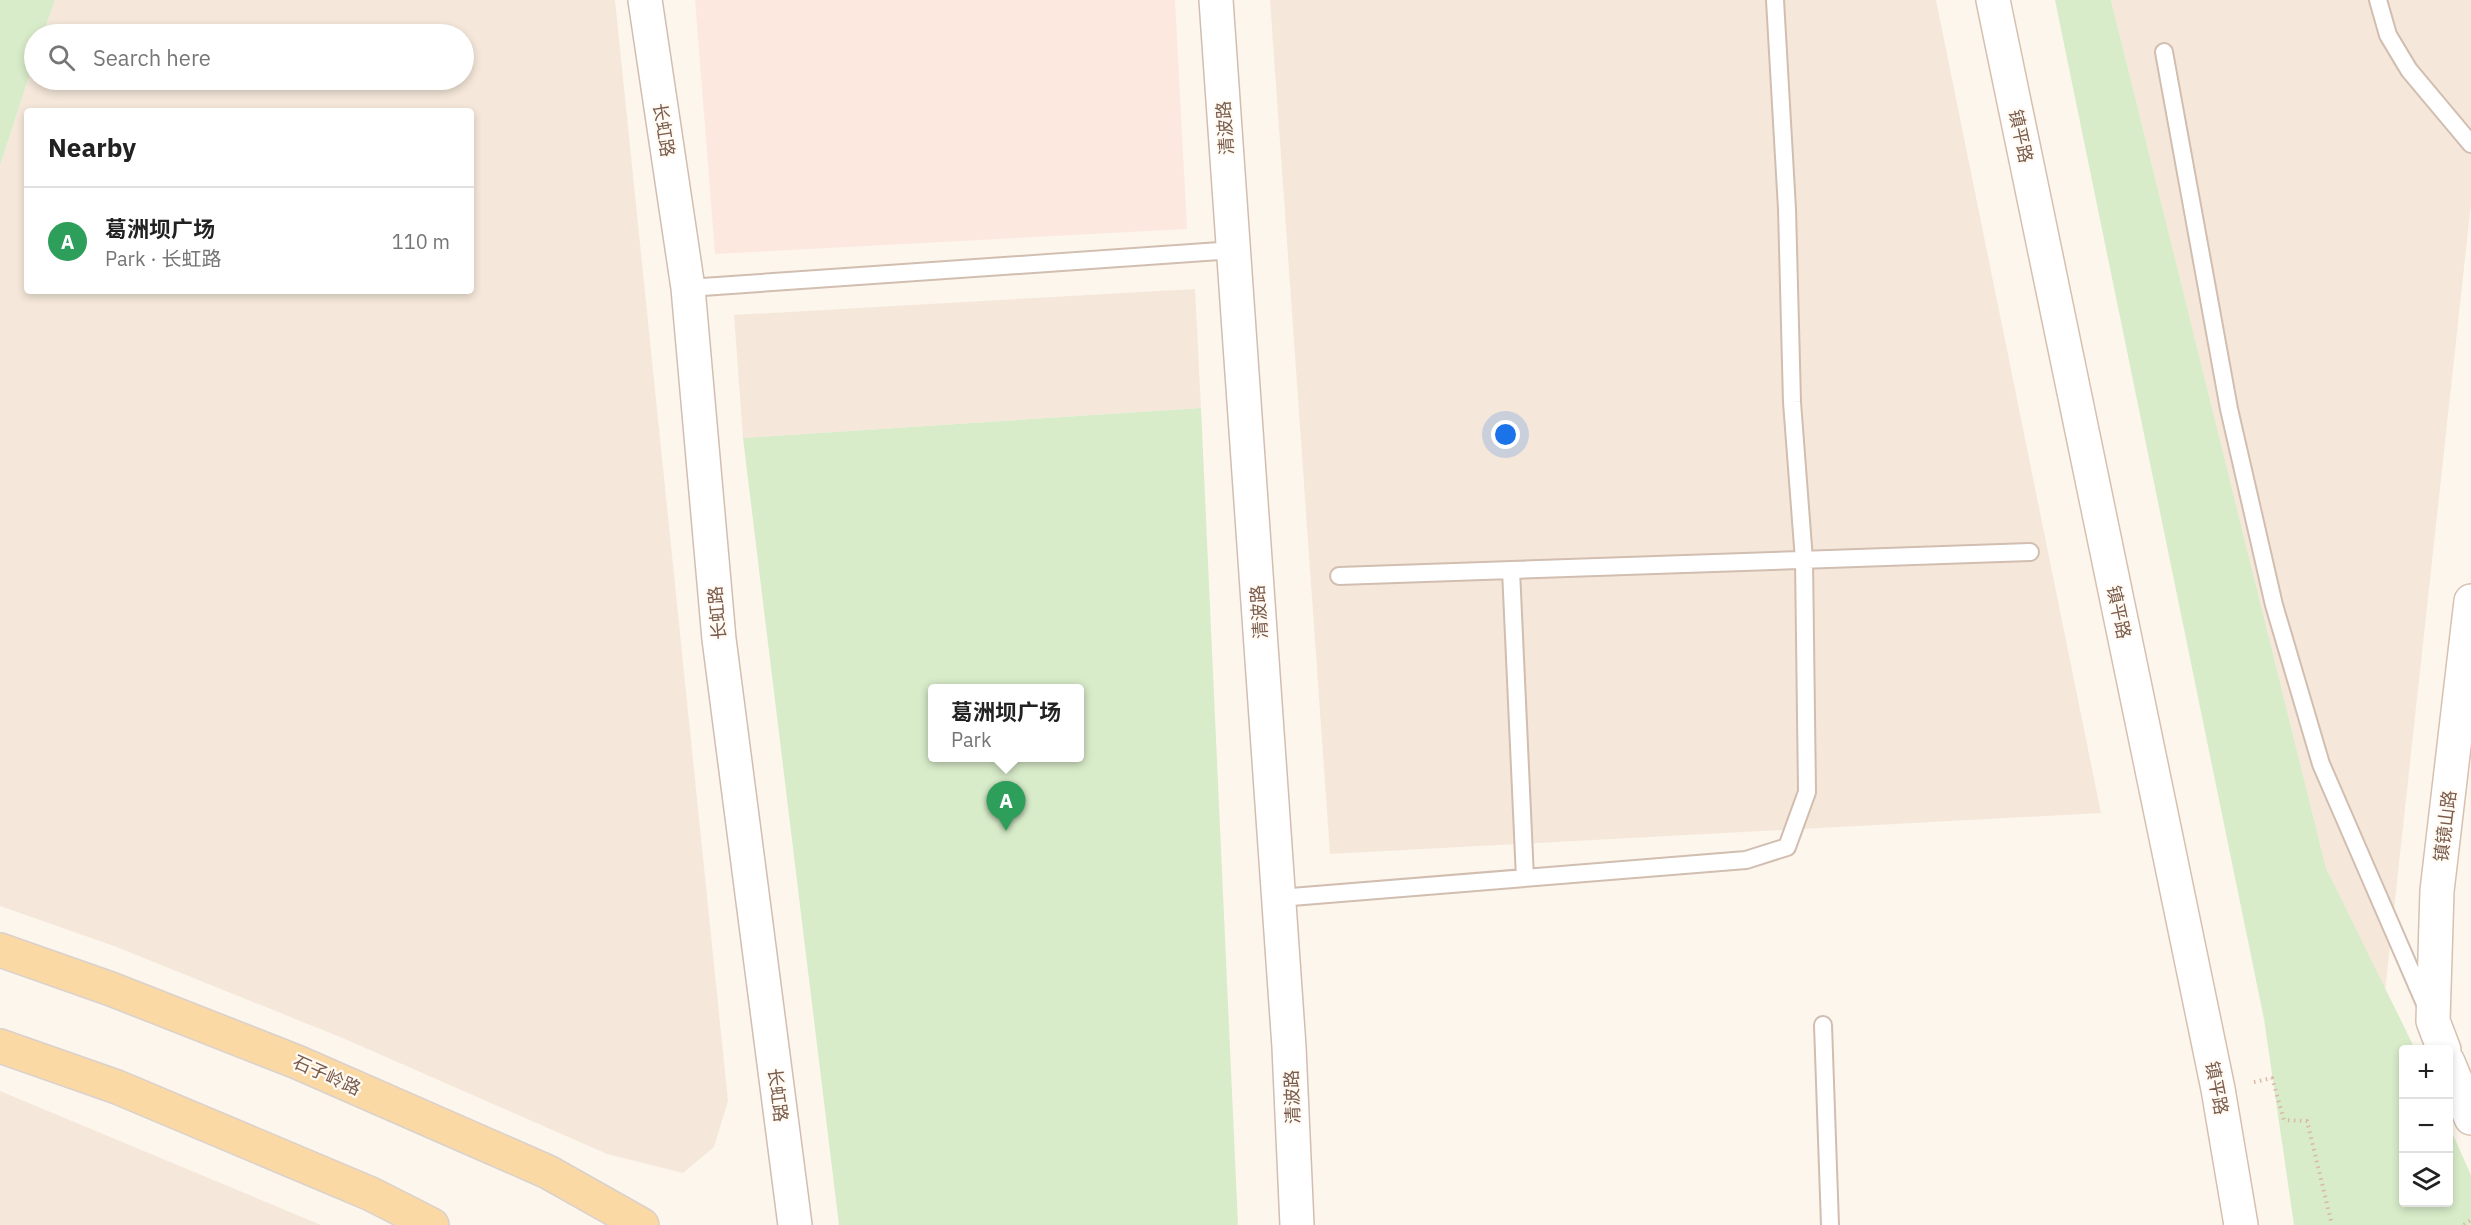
<!DOCTYPE html>
<meta charset="utf-8">
<style>
:root{--surface:#fff;--page:#f2f2f2;--text:#222;--muted:#767676;--line:#e0e0e0;--accent:#111827}
body{margin:0;font-family:"IBM Plex Sans","Noto Sans SC",sans-serif;background:var(--page);color:var(--text)}
.controls{position:absolute;right:18px;bottom:18px;display:grid;overflow:hidden;border-radius:6px;box-shadow:0 3px 9px #0003}
.controls button{width:54px;height:54px;display:grid;place-items:center;padding:0;border:0;border-bottom:2px solid var(--line);background:var(--surface);color:var(--text);font:30px sans-serif}
.you{position:absolute;left:1506px;top:435px;width:21px;height:21px;margin:-15px;border:4px solid #fff;border-radius:50%;background:#1a73e8;box-shadow:0 0 0 9px #1a73e833}
.badge{display:grid;place-items:center;width:39px;height:39px;border-radius:50%;background:var(--accent);color:#fff;font-size:20px;font-weight:700}
.pin{position:absolute;translate:-50% -50px;filter:drop-shadow(0 2px 3px #0008)}
.pin::after{content:'';position:absolute;top:32px;width:21px;height:18px;background:inherit;clip-path:polygon(0 0,100% 0,50% 100%)}
.popup{position:absolute;left:928px;top:684px;width:156px;height:78px;box-sizing:border-box;display:grid;place-content:center;border-radius:6px;background:var(--surface);filter:drop-shadow(0 2px 4px #0005);font-size:20px;white-space:nowrap;color:var(--muted)}
.popup b{font-size:22px;color:var(--text)}
.popup::after{content:'';position:absolute;left:50%;top:100%;margin-left:-12px;border:12px solid transparent;border-top-color:var(--surface)}
.list{margin:0;padding:0;list-style:none}
h2{display:flex;justify-content:space-between;align-items:center;height:78px;margin:0;padding:0 24px;font-size:26px}
h2 small{font-size:20px;font-weight:400;color:var(--muted)}
.list li{display:grid;grid-template-columns:39px 1fr auto;gap:18px;align-items:center;box-sizing:border-box;height:108px;padding:0 24px;border-top:2px solid var(--line)}
.list b{display:block;font-size:22px;white-space:nowrap}
.list p{margin:0;font-size:20px;white-space:nowrap;color:var(--muted)}
.list em{font-size:20px;font-style:normal;color:var(--muted)}
.icon{flex:none;width:33px;height:33px;fill:none;stroke:currentColor;stroke-width:2;stroke-linecap:round;stroke-linejoin:round}
.map{position:relative;flex:none;width:2471px;height:1225px;overflow:hidden}
.search{position:absolute;background:var(--surface);box-shadow:0 3px 9px #0003;left:24px;top:24px;width:450px;height:66px;display:flex;align-items:center;gap:15px;box-sizing:border-box;padding:0 21px;border-radius:33px;color:var(--muted);font-size:22px}
.panel{position:absolute;background:var(--surface);box-shadow:0 3px 9px #0003;left:24px;top:108px;width:450px;height:186px;border-radius:6px}
.map>svg:first-child{display:block}
.residential{fill:#f5e8da;fill-rule:evenodd}
.commercial{fill:#fde8e0}
.green{fill:#d8ecc9;fill-rule:evenodd}
.lines{fill:none;stroke-linecap:round;stroke-linejoin:round}
.lane-casing{stroke:#d1beb0;stroke-width:20}
.street-casing{stroke:#d1beb0;stroke-width:36}
.secondary-casing{stroke:#d6c0b0;stroke-width:36}
.primary-casing{stroke:#dad1cd;stroke-width:36}
.path{stroke:#d9b8a5;stroke-width:4;stroke-dasharray:1.5 4.5;stroke-linecap:butt}
.lane{stroke:#fff;stroke-width:16}
.street{stroke:#fff;stroke-width:33}
.secondary{stroke:#fff;stroke-width:33}
.primary{stroke:#fbd9a5;stroke-width:33}
.labels{text-anchor:middle;dominant-baseline:central;stroke-width:4.5;stroke-linejoin:round;paint-order:stroke}
.street-label{font-size:18px;fill:#7a5c4d;stroke:#fffaf3}
</style>
<div class="map">
<svg width="2471" height="1225" viewBox="0 0 2471 1225">
<rect width="100%" height="100%" fill="#fdf6ec"/>
<path class="residential" d="M55,0H615L728,1101L714,1147L683,1173L607,1154L345,1039L114,946L0,906V166L34,61V80H464V34H43ZM27,111H471V291H27Z
M1270,0H1936L2101,813L1330,854Z
M2111,0H2471V204L2385,992L2326,868Z
M1195,289L1201,408L743,438L734,315Z
M0,1091L321,1225H0Z"/>
<path class="commercial" d="M695,0H1175L1187,229L715,254Z"/>
<path class="green" d="M0,0H55L43,34H34V61L0,166Z
M2055,0H2111L2326,868L2415,1049L2404,1050V1202H2448L2449,1126L2471,1175V1225H2294L2264,1019Z
M1201,408L1238,1225H839L743,438ZM932,688H1080V758H932Z"/>
<g class="lines">
<g class="lane-casing">
<path id="lane" d="M2378,0L2388,35L2409,70L2471,144
M2164,52L2229,409L2274,605L2321,764L2426,1006
M688,288L1234,250
M1511,570L1525,878
M1339,576L2030,552
M1279,898L1746,860L1787,847L1807,792L1804,560L1792,402L1787,209L1775,0
M1823,1025L1830,1225"/>
</g>
<g class="street-casing">
<path id="street" d="M645,0L688,288L719,639L795,1225
M1216,0L1289,1047L1297,1225"/>
</g>
<g class="secondary-casing">
<path id="secondary" d="M1993,0L2218,1089L2241,1225
M2444,1050L2433,1021L2437,891L2471,601
M2448,1062L2471,1118"/>
</g>
<g class="primary-casing">
<path id="primary" d="M0,950L111,989L297,1062L548,1172L642,1225
M0,1046L117,1087L371,1194L432,1225"/>
</g>
<path class="path" d="M2254,1082L2272,1078L2284,1120L2307,1121L2332,1225
M2464,1225L2471,1220"/>
<use href="#lane" class="lane"/>
<use href="#street" class="street"/>
<use href="#secondary" class="secondary"/>
<use href="#primary" class="primary"/>
</g>
<g class="labels">
<g class="street-label">
<text transform="translate(1225 128) rotate(-94)">清波路</text>
<text transform="translate(664 130) rotate(81)">长虹路</text>
<text transform="translate(2021 136) rotate(78)">镇平路</text>
<text transform="translate(1259 612) rotate(-94)">清波路</text>
<text transform="translate(2119 612) rotate(78)">镇平路</text>
<text transform="translate(717 613) rotate(-95)">长虹路</text>
<text transform="translate(2445 826) rotate(-83)">镇镜山路</text>
<text transform="translate(327 1075) rotate(24)">石子岭路</text>
<text transform="translate(2217 1088) rotate(79)">镇平路</text>
<text transform="translate(778 1095) rotate(83)">长虹路</text>
<text transform="translate(1292 1097) rotate(-92)">清波路</text>
</g>
</g>
</svg>
<div class="controls">
<button>+</button>
<button>−</button>
<button><svg class="icon" aria-label="layers" viewBox="0 0 24 24"><path d="M12 4l9 5-9 5-9-5zM3 14l9 5 9-5"/></svg></button>
</div>
<div class="you"></div>
<div class="pin badge" style="left:1006px;top:831px;background:#2e9e5b">A</div>
<div class="popup"><b>葛洲坝广场</b>Park</div>
<div class="search"><svg class="icon" aria-label="search" viewBox="0 0 24 24"><circle cx="10" cy="10" r="6"/><path d="M15 15l6 6"/></svg>Search here</div>
<section class="panel">
<h2>Nearby<small></small></h2>
<ul class="list">
<li><span class="badge" style="background:#2e9e5b">A</span><div><b>葛洲坝广场</b><p>Park · 长虹路</p></div><em>110 m</em></li>
</ul>
</section>
</div>
